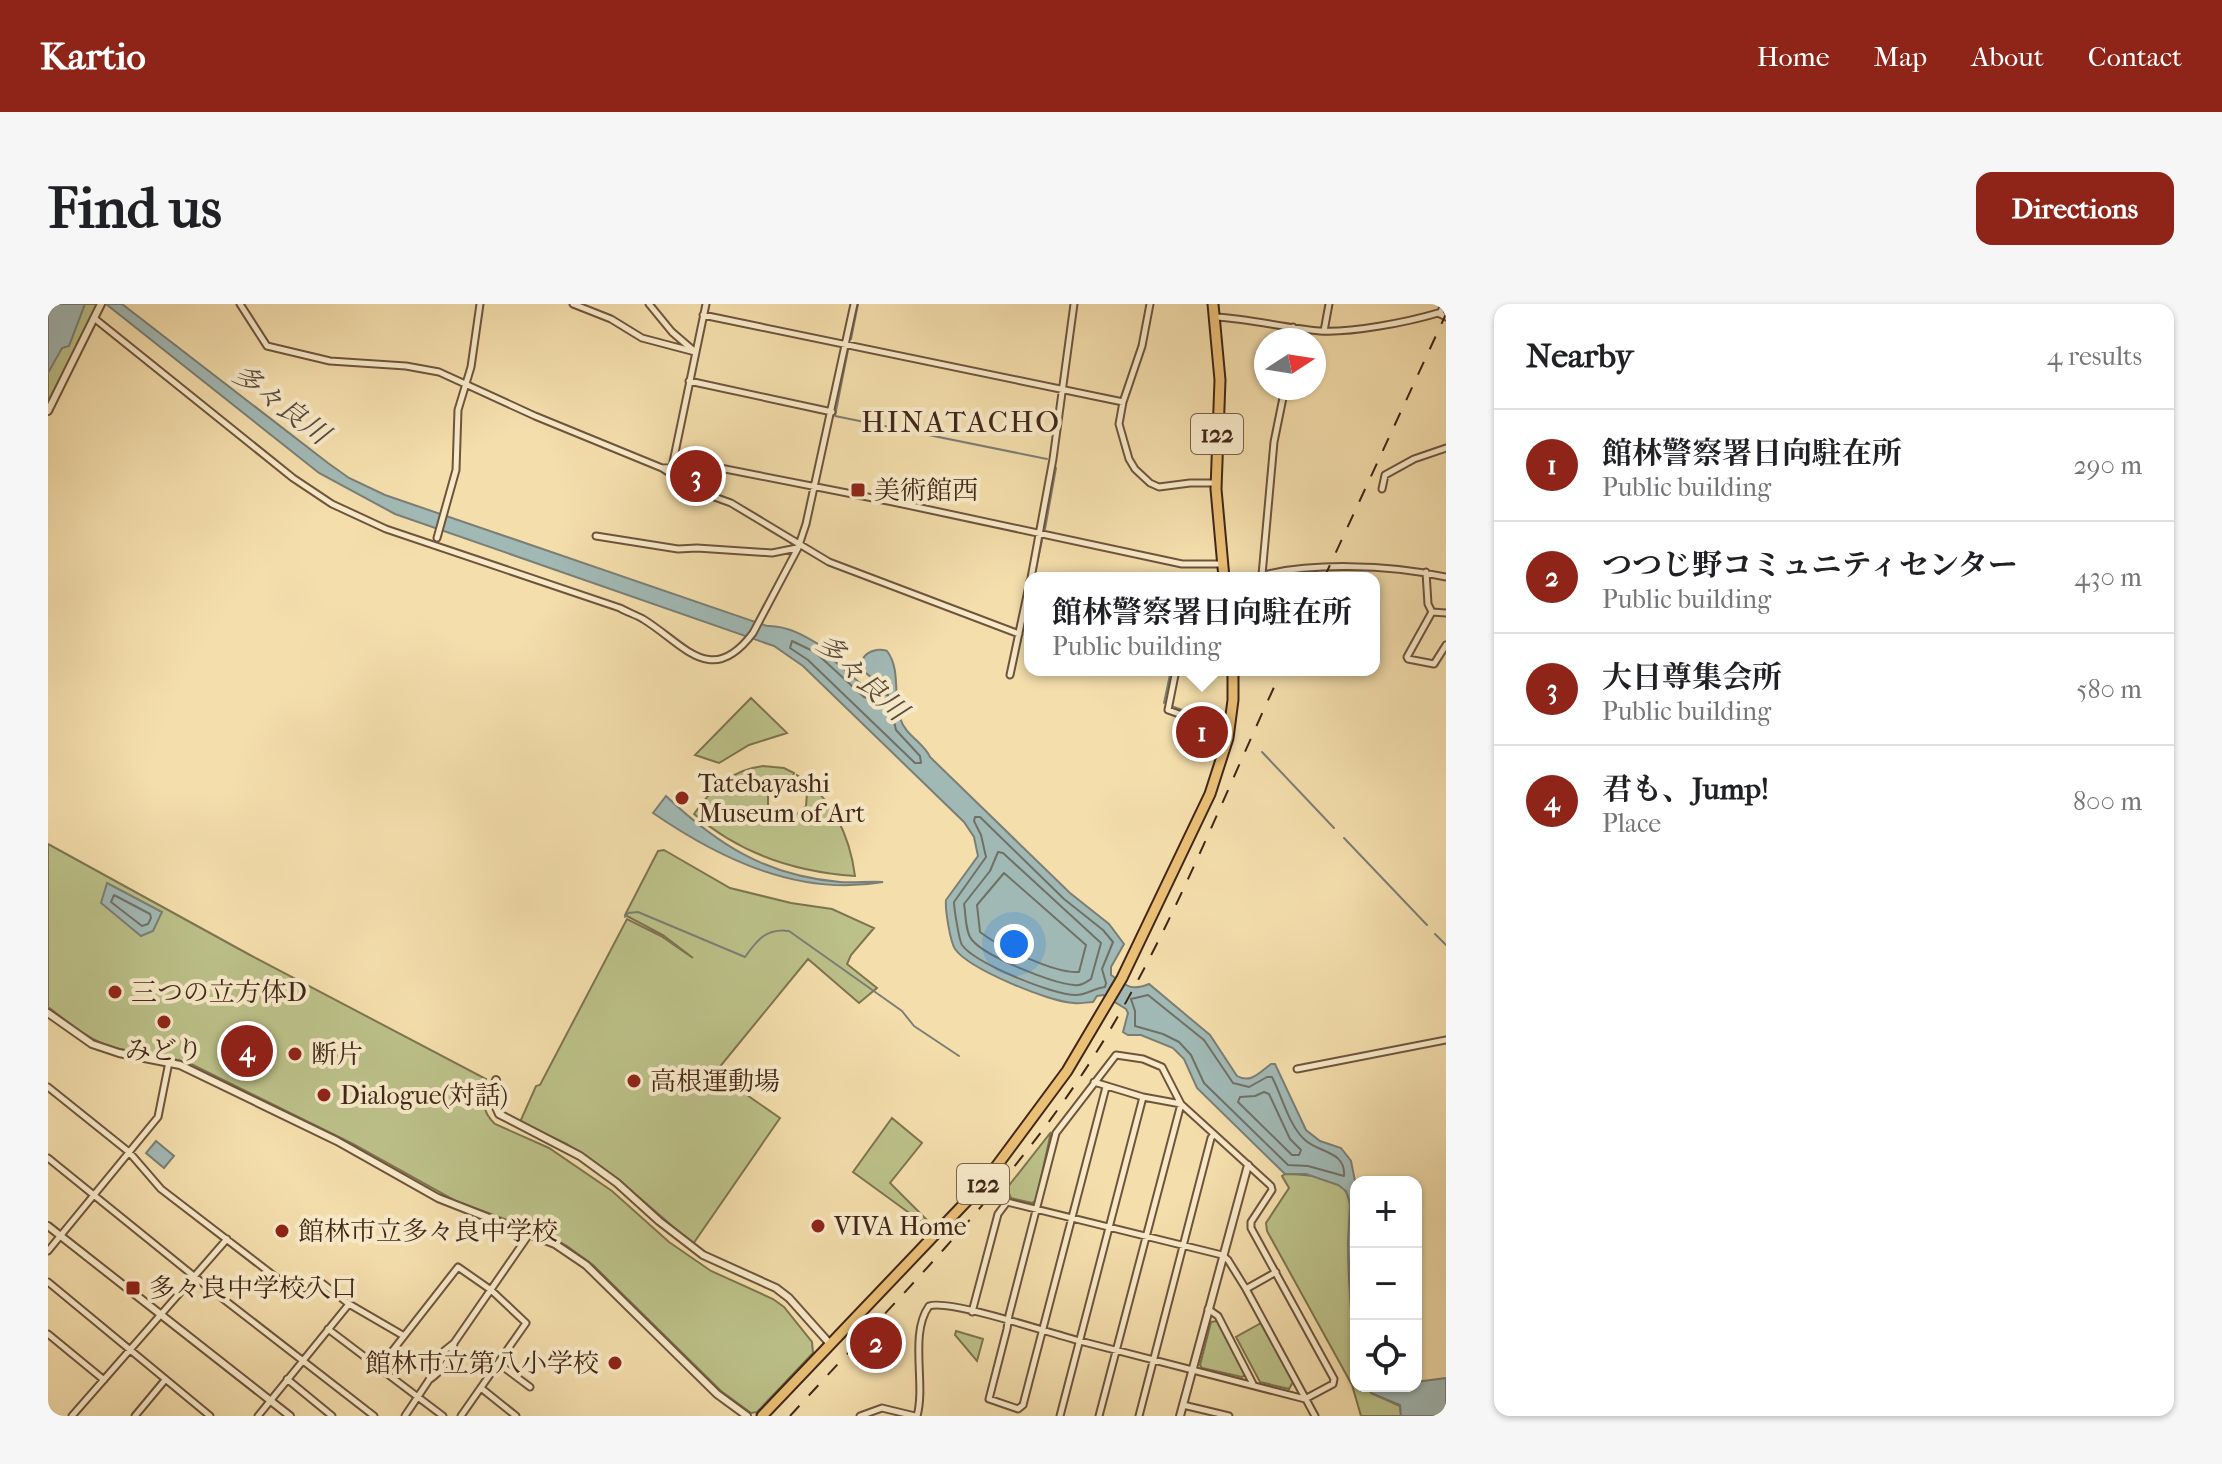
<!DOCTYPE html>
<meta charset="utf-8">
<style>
:root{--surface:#fff;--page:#f6f6f6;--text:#202124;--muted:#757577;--line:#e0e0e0;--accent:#8f2418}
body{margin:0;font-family:"IM FELL French Canon","Noto Serif JP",serif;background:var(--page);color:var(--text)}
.controls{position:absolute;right:24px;bottom:24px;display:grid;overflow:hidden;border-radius:16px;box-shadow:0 2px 6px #0004}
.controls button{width:72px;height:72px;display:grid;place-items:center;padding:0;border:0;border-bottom:2px solid var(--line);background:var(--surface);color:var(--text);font:40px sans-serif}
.compass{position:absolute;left:1206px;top:24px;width:72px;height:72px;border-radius:50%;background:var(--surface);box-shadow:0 2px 6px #0004;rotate:78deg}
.you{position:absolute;left:966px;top:640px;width:28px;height:28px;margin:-20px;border:6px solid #fff;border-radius:50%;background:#1a73e8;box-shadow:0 0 0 12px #1a73e833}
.badge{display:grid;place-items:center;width:52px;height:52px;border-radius:50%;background:var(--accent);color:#fff;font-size:26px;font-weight:700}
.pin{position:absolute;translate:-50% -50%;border:4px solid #fff;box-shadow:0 2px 8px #0006}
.popup{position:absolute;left:976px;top:268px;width:356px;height:104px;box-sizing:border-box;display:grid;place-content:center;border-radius:16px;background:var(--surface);filter:drop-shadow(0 2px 6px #0005);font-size:26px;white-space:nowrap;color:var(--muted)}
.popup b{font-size:30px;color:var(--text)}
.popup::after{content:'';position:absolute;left:50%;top:100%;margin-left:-16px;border:16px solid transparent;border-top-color:var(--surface)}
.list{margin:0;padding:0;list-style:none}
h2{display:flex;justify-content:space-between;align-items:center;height:104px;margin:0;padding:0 32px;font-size:34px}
h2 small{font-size:26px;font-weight:400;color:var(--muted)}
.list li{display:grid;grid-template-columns:52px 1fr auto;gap:24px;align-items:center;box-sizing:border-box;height:112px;padding:0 32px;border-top:2px solid var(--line)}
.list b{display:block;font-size:30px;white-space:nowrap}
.list p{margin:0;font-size:26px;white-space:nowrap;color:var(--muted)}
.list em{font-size:26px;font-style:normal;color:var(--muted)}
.icon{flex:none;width:44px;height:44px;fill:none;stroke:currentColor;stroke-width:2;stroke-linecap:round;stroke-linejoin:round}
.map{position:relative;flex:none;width:1398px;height:1112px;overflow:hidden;border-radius:16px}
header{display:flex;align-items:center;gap:48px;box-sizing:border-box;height:112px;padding:0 40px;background:var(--accent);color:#fff}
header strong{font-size:38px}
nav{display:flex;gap:44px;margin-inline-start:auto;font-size:28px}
.intro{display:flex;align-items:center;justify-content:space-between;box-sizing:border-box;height:192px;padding:0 48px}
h1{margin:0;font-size:56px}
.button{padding:20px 36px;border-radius:16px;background:var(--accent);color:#fff;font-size:28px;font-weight:700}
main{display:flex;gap:48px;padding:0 48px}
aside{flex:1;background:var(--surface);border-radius:16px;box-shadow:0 2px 6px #0004}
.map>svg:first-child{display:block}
.green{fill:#bcc189;stroke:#7e7450;stroke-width:2}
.water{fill:#a1b9b5;stroke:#7b7e76;stroke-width:2}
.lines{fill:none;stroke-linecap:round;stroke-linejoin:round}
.shore{stroke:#717066;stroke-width:2}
.stream{stroke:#7b7e76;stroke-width:2}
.minor-casing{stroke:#6e543d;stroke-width:9}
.tertiary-casing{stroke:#6e543d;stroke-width:10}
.trunk-casing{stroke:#412618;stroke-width:13}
.minor{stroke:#f8eac9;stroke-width:5}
.tertiary{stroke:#f8eac9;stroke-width:6}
.trunk{stroke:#eabf76;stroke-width:9}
.rail{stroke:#412618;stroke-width:2;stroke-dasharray:14 14;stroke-linecap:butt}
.poi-dot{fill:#8f2418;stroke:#f8eac9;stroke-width:3}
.labels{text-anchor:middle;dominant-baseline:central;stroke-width:8;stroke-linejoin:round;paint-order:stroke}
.shield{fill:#f8eac9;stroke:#78614d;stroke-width:2}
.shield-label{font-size:24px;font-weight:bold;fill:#412618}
.poi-label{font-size:26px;fill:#412618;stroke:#f8eac9;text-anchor:start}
.water-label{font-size:28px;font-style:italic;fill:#594b3f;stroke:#f8eac9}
.quarter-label{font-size:30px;letter-spacing:2px;fill:#412618;stroke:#f8eac9}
</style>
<header>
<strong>Kartio</strong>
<nav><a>Home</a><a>Map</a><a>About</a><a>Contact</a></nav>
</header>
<div class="intro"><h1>Find us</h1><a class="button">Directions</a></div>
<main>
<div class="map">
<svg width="1398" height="1112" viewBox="0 0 1398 1112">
<rect width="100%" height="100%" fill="#f4deac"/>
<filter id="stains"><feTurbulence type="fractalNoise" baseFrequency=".0025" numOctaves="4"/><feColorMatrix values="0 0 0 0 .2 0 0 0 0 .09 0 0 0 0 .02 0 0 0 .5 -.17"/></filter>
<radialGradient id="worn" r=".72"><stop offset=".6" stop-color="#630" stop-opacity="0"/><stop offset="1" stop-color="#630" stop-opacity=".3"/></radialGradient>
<path class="green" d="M0,0H50L0,98Z
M703,394L739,429L701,441L671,459L647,451Z
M715,462L736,464L746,469L744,474L730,476L720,486V502L731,513L745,514L758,502L759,489L748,475L749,471C784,493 802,532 807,572C747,568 692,550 646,510C664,484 683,466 715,462Z
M0,540L202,651L438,775C433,792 433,807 447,820L501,844L564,887L621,938L663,967L725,995L736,1003L764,1038L765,1049L709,1108L703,1109L673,1087L545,961L519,942L497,930L408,897L305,840L145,761C119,750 91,751 64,743C40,736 20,718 0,703Z
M616,546L682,584L743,599L784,605L826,624L803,651L799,660L829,684L811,699L760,655L670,765L673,773L732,814L645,940L570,875L519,840L472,818L488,782L492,781L579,615L613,632L645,654L615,631L577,611L610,547Z
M844,814L874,839L842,879L887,924L886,927L805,868Z
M1003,828L988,897L984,899L963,894L959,884Z
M1237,870C1253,870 1285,872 1296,885C1306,896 1301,920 1301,933C1298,983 1308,1033 1308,1082H1320L1323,1089L1352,1102L1353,1112H1313L1304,1081L1219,927L1218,919L1241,884L1234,872Z
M1169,1017L1197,1070V1071L1194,1073L1154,1064L1152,1061L1163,1018Z
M1213,1019L1245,1078L1241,1085L1212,1078L1188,1033Z
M908,1027L935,1035L929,1057L907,1031Z"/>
<path class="water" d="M0,0H37L21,42L14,44L0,69Z
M58,0H74L280,159L301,174L337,191L719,322C739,321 759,333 775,343V347L821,387L829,385V378C826,375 821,372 818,369C805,353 826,342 839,347C853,365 845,393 852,414C857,431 876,439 882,453L1022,589L1061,620L1076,640L1063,663V671C1080,683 1084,687 1101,680L1162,731L1189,772C1203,780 1212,768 1223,760H1227L1258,826L1272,837L1293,844L1303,857L1308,882V1055L1305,1050L1300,939L1302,899L1298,887L1290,881L1258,870H1237L1149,784L1136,755L1125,744L1093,731H1080L1075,728L1080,709L1078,705L1055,691L1049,692L1045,698C1039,698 1032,700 1026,699C1001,698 921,665 907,645C902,637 897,605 898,596L930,552L926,533L916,518L755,362L726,342L347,210L271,169Z
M618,492C670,541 719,572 792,578C807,579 821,577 835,578C751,593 672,555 605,509Z
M59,579L114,608L105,627L93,632L53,599Z
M108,837L126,852L116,864L98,849Z
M1398,1074V1112H1353L1352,1101L1323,1089L1320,1082H1368V1078Z"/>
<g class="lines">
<path class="shore" d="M744,337L767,348L816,393C825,397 832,388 840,391L848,426L872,452L873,459H867L760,356L742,344Z
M927,513H932L1016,595L1055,626L1065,638L1054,665L1058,679L1057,683C1046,684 1039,691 1028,691C1004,691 927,659 914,641C911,636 906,604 906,598L938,553L933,531L926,517Z
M950,548L955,549L1053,639L1043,675C1037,679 1033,682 1026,681C1004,679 938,653 924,636C917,628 918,610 916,600L942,567Z
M956,569L1038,641L1031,668C1008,670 951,643 932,628L929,601Z
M66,591L102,610L103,614L100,620L94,622L63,598Z
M1100,691L1156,736L1185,779L1201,783L1219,773H1224C1234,792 1241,822 1257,836C1271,849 1298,847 1296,872L1260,862L1240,861L1156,779L1143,751L1131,738L1115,730L1087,722V707L1083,695Z
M1216,788L1221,790L1242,835L1253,846L1251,851H1244L1190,798L1192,793L1207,792Z"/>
<path class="stream" d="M803,35L810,0
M800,46L787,112L999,155
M997,225L1008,164
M986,274L994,236
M982,294V302
M1116,399L1123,366
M1123,402L1173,420
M1214,448L1286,524
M1296,534L1379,621
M577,613L580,609L590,608L697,653C709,636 718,624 741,627L854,707L866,722L911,752
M1387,630L1398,641"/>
<g class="minor-casing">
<path id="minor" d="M192,0L219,42L282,57L358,62L391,68L487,112L614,164L657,161L845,198L1134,260H1174
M525,0L563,15L594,34L647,48
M601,0L624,28L646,47
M1102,0L1094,42L1075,98L1071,120L1081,155L1087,165L1102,179L1111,183L1142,179H1167
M1392,9L1397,0
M655,11L1075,98
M1167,13C1203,15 1237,24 1272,27C1303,29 1360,18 1390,9L1398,13
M46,14L245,174L284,200L338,225L572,304C579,308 588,311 595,315C636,340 663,385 705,329L750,244L758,220L806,0
M1276,27L1281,0
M1242,36L1245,23
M641,77L784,108
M624,163L658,0
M614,164L647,186L683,199L781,258L971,330
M1334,185L1337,171L1366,155L1398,144
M548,232L630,245L649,244L724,249L749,244
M389,234L408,166L410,106L423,63L432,0
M1378,268L1380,300L1384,308L1359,353L1360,355L1386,360L1398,341
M1214,271L1226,138L1237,84
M983,274L1005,155L1026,0
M1205,274C1259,257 1343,261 1398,273
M1384,308L1398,309
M1128,366L1120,406L1181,428
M962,371L982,277
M1249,765L1398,736
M1046,778L1095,793L1133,800L1051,1112
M0,783L81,848L113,885L251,991H258L267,980L274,979L301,1000L356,1032
M0,854L147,973L326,1112
M0,947L110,813L121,758
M0,978L162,1112
M1198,985L1228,968
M1160,1005L1170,1012L1205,1080
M924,1008L950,910L959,898L1174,951L1180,956L1198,985L1267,1112
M280,1025L395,1112
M0,1030L56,1076
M450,1059L482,1083
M331,1064L410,963L443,986L478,1019L413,1112
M239,1075L284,1112
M381,1076C395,1066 402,1057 406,1040
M433,1084L468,1112
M1135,1101L1181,1112
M24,1112L179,935
M87,1112L117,1076
M210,1112L301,1000
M357,1112L381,1076L396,1047L406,1039L482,929
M812,1112L834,1104L867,1112
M869,1112C878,1080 861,1030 881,1002C902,995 1004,1030 1032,1037L1257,1095L1285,1080L1286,1075L1203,924V918L1224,886L1223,882L1133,800L1114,763L1095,755L1068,751L1008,829L961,1011L959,1025L941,1095L970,1105L975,1101L1058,783
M1012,1112L1095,793
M1091,1112L1163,834L1166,830"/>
</g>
<g class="tertiary-casing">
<path id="tertiary" d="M0,107L53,0
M0,709L44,740L71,749L132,761L289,837L390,894L507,940L538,961L669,1090L699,1112
M448,776L443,792L451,810L532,852L569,879L611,917L655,951L728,984L741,994L783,1041
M0,922L242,1112
M1132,1112L1200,861"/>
</g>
<g class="trunk-casing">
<path id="trunk" d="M1165,0L1172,76L1168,185L1176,274
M714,1112L936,879L1019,767L1074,674L1162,490L1180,434L1185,396V366"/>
</g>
<use href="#minor" class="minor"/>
<use href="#tertiary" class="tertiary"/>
<use href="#trunk" class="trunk"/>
<path class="rail" d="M1276,274L1398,10
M742,1112C852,991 974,873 1059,731C1128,616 1177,488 1234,366"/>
</g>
<g class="poi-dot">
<rect x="802" y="178" width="16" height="16" rx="4"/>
<circle cx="634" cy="494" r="8"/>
<circle cx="67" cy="688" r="8"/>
<circle cx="116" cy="718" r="8"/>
<circle cx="247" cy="750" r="8"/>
<circle cx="586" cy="777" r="8"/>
<circle cx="276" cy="791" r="8"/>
<circle cx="770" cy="922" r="8"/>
<circle cx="234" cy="927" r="8"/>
<rect x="77" y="976" width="16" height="16" rx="4"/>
<circle cx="567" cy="1059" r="8"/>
</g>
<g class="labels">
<g class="shield">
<rect x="1143" y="110" width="52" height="40" rx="6"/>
<rect x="909" y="860" width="52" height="40" rx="6"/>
</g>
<g class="shield-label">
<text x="1169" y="130">122</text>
<text x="935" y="880">122</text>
</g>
<g class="poi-label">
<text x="826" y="186">美術館西</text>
<text x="650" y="479">Tatebayashi<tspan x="650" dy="30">Museum of Art</tspan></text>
<text x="83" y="688">三つの立方体D</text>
<text x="116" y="746" text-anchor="middle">みどり</text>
<text x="263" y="750">断片</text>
<text x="602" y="777">高根運動場</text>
<text x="292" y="791">Dialogue(対話)</text>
<text x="786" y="922">VIVA Home</text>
<text x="250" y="927">館林市立多々良中学校</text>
<text x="101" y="984">多々良中学校入口</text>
<text x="551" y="1059" text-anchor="end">館林市立第八小学校</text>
</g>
<g class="water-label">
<text transform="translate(233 100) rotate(37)">多々良川</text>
<text transform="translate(814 373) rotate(43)">多々良川</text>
</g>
<g class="quarter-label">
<text x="913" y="118">HINATACHO</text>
</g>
</g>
<rect width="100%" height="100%" filter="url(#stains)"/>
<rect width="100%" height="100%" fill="url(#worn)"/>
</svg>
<div class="controls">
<button>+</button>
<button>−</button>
<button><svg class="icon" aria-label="locate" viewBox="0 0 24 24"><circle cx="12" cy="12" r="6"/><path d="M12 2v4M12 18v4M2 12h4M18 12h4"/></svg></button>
</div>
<svg class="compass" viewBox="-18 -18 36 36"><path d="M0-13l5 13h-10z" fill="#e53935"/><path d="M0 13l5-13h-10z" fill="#757577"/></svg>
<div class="you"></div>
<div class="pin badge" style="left:1154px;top:428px">1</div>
<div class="popup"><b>館林警察署日向駐在所</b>Public building</div>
<div class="pin badge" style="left:828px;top:1039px">2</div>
<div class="pin badge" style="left:648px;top:172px">3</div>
<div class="pin badge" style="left:199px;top:747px">4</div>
</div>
<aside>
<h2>Nearby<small>4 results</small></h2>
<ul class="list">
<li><span class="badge">1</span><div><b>館林警察署日向駐在所</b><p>Public building</p></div><em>290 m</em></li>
<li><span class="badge">2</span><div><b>つつじ野コミュニティセンター</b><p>Public building</p></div><em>430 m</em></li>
<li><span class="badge">3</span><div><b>大日尊集会所</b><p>Public building</p></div><em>580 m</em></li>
<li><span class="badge">4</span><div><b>君も、Jump!</b><p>Place</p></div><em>800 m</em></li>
</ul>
</aside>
</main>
